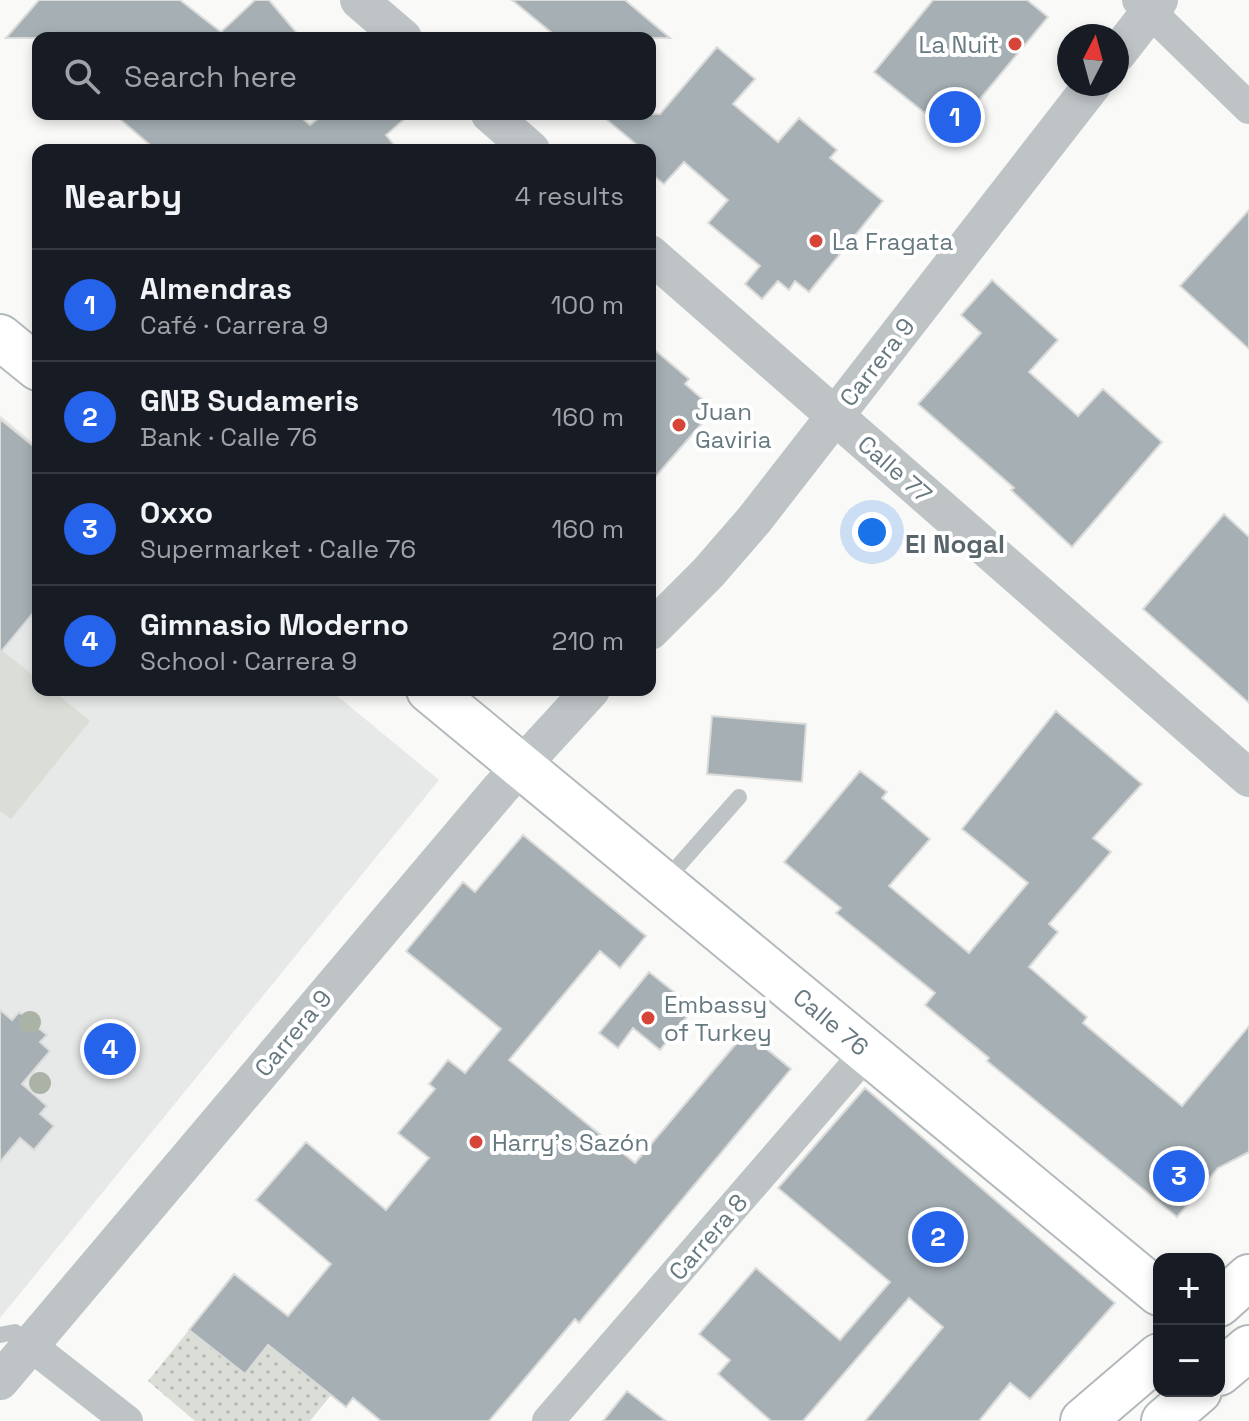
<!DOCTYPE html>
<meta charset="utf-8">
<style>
:root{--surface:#171b24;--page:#242831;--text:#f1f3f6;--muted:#9ea1a6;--line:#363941;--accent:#2563eb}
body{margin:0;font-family:"Space Grotesk",sans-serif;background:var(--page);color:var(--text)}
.controls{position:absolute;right:24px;bottom:24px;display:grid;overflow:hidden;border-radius:16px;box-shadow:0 4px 12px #0003}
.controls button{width:72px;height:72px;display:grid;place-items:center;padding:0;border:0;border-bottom:2px solid var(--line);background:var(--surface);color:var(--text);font:40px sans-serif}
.compass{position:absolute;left:1057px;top:24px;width:72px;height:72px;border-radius:50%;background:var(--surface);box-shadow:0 4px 12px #0003;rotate:6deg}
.you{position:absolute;left:872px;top:532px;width:28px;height:28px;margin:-20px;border:6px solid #fff;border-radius:50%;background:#1a73e8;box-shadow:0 0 0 12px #1a73e833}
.badge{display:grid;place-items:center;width:52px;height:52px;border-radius:50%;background:var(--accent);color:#fff;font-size:26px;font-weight:700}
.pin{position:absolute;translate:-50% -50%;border:4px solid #fff;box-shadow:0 2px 8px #0006}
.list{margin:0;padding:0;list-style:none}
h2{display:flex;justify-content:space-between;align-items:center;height:104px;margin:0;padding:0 32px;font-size:34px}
h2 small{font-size:26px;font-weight:400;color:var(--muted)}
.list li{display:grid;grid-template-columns:52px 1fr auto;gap:24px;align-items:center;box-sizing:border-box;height:112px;padding:0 32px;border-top:2px solid var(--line)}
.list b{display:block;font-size:30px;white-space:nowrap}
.list p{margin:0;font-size:26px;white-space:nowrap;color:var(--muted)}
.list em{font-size:26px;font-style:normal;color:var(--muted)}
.icon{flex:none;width:44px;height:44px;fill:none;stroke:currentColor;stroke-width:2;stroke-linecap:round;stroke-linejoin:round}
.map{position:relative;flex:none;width:1249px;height:1421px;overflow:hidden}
.search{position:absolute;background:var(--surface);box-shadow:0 4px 12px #0003;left:32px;top:32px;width:624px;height:88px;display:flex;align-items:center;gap:20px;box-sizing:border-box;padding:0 28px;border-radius:16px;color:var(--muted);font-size:30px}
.panel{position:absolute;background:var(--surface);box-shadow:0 4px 12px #0003;left:32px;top:144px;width:624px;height:552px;border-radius:16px}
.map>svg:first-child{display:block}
.built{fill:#e7e9e8}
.green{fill:url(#green-dots)}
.pitch{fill:#daded7}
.building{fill:#a6b0b4;stroke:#dbdbda;stroke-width:2}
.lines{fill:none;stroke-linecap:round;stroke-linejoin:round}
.secondary-casing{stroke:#b3babd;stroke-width:48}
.primary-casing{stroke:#b2b8bb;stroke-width:48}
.service{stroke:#bec4c6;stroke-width:16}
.minor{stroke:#bec4c6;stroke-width:32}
.tertiary{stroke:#bec4c6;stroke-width:38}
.secondary{stroke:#fff;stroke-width:44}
.primary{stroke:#fff;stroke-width:44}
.tree{fill:#abb3a7}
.poi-dot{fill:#d74539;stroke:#fff;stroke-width:3}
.labels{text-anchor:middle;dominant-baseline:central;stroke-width:8;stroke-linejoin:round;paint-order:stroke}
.poi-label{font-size:24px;fill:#667980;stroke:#fff;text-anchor:start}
.street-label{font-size:24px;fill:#667980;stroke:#fff}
.neighbourhood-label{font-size:26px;font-weight:bold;fill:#58666c;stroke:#fff}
</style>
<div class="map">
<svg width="1249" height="1421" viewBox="0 0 1249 1421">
<defs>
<pattern id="green-dots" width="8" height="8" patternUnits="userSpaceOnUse" patternTransform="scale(2)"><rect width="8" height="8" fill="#daded7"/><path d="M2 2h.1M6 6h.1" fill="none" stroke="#b5b9b4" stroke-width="1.8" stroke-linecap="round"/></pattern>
</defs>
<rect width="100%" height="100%" fill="#f9f9f7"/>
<path class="built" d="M0,415L38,447V690H330L439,780L0,1318Z"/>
<path class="green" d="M189,1330L244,1374L268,1345L331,1395L310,1421H195L148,1381Z"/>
<path class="pitch" d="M0,649L38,679V690H52L90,721L11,819L0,811Z"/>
<path class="building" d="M39,0H180L221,32L255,0H269L301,38H6Z
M512,0H625L670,38H558Z
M933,0H1027L1048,17L951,134L874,72Z
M717,47L755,79L733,104L778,142L799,118L837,150L830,158L883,201L809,292L795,281L789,290L778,281L762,299L745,284L760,266L708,223L728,200L684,162L664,184L650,173V150H643L600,114H660Z
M114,114H297L310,125L324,114H410L386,135L398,150H156Z
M1249,210V349L1180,286Z
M992,280L1058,340L1029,372L1078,416L1103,389L1162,442L1072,547L1011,490L1014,488L918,404L981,333L961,315Z
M650,346L689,379L685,384L709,405L699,418L703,422L650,483Z
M0,419L38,450V607L0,653Z
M1224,514L1249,537V703L1143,609Z
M1056,711L1142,784L1093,838L1111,852L1049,924L1058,932L1029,967L1087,1017L1083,1023L1182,1106L1249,1026V1152L1218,1168L1177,1217L987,1061L989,1058L925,1005L935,993L836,913L841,908L784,862L860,771L887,792L882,798L930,839L889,886L969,953L1028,883L962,829Z
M712,716L806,724L802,782L707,774Z
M523,835L646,936L620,968L600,951L509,1060L635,1163L746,1032L791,1069L579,1323L575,1319L489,1421H381L353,1398L346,1407L268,1345L245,1374L189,1330L234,1274L288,1316L331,1264L256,1200L306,1142L386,1210L429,1158L398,1133L435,1089L429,1084L448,1060L465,1073L501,1029L406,951L463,882L475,892Z
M649,972L694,1008L660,1050L633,1028L618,1048L599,1033Z
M0,1010L12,1020L19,1012L47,1035L40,1042L50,1051L22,1084L47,1106L40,1114L54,1126L34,1150L20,1138L0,1162Z
M865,1088L1115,1303L1030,1399L1010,1383L979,1421H865L943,1327L909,1298L803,1421H771L718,1374L730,1360L699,1334L756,1268L840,1340L890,1282L778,1188Z
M627,1391L666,1421H603Z"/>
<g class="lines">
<g class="secondary-casing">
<path id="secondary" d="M0,337L38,368
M429,690L1159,1293"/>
</g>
<g class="primary-casing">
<path id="primary" d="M1219,1304L1249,1277
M1219,1373L1249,1348
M1083,1421L1159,1356
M1164,1421L1199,1391"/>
</g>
<path class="service" d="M664,882L739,797
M0,1335L15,1332L30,1345"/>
<path class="minor" d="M1138,0L1249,108
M30,1345L127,1421
M548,1421L867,1052"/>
<path class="tertiary" d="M359,0L403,38
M1117,54L1159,0
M490,114L531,150
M650,254L1249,778
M650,631L708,573L754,520L1093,84
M0,1381L500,789L591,690"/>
<use href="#secondary" class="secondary"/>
<use href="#primary" class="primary"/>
</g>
<g class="tree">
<circle cx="30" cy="1022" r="11"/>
<circle cx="40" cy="1083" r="11"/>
</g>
<g class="poi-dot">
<circle cx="1015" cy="44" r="8"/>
<circle cx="816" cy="241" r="8"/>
<circle cx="679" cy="425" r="8"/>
<circle cx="648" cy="1018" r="8"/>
<circle cx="476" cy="1142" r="8"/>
</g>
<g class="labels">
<g class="poi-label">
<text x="999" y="44" text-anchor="end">La Nuit</text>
<text x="832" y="241">La Fragata</text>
<text x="695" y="411">Juan<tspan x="695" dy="28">Gaviria</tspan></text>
<text x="664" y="1004">Embassy<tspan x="664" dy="28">of Turkey</tspan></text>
<text x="492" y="1142">Harry's Sazón</text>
</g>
<g class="street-label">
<text transform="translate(877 362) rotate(-52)">Carrera 9</text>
<text transform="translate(895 469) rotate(41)">Calle 77</text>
<text transform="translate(831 1022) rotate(40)">Calle 76</text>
<text transform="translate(293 1033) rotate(-50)">Carrera 9</text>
<text transform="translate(708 1237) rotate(-49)">Carrera 8</text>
</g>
<g class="neighbourhood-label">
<text x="955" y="544">El Nogal</text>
</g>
</g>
</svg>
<div class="controls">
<button>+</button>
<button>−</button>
</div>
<svg class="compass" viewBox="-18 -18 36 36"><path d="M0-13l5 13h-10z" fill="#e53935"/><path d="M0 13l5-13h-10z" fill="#9ea1a6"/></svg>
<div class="you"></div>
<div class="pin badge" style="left:955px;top:117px">1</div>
<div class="pin badge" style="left:938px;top:1237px">2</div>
<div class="pin badge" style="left:1179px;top:1176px">3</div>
<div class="pin badge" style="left:110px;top:1049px">4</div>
<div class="search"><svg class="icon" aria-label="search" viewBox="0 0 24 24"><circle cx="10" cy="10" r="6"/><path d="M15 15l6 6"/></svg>Search here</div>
<section class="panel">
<h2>Nearby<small>4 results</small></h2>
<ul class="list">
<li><span class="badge">1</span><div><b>Almendras</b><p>Café · Carrera 9</p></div><em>100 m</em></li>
<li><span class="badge">2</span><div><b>GNB Sudameris</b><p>Bank · Calle 76</p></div><em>160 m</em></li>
<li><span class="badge">3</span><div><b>Oxxo</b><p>Supermarket · Calle 76</p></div><em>160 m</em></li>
<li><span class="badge">4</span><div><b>Gimnasio Moderno</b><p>School · Carrera 9</p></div><em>210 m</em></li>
</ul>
</section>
</div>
